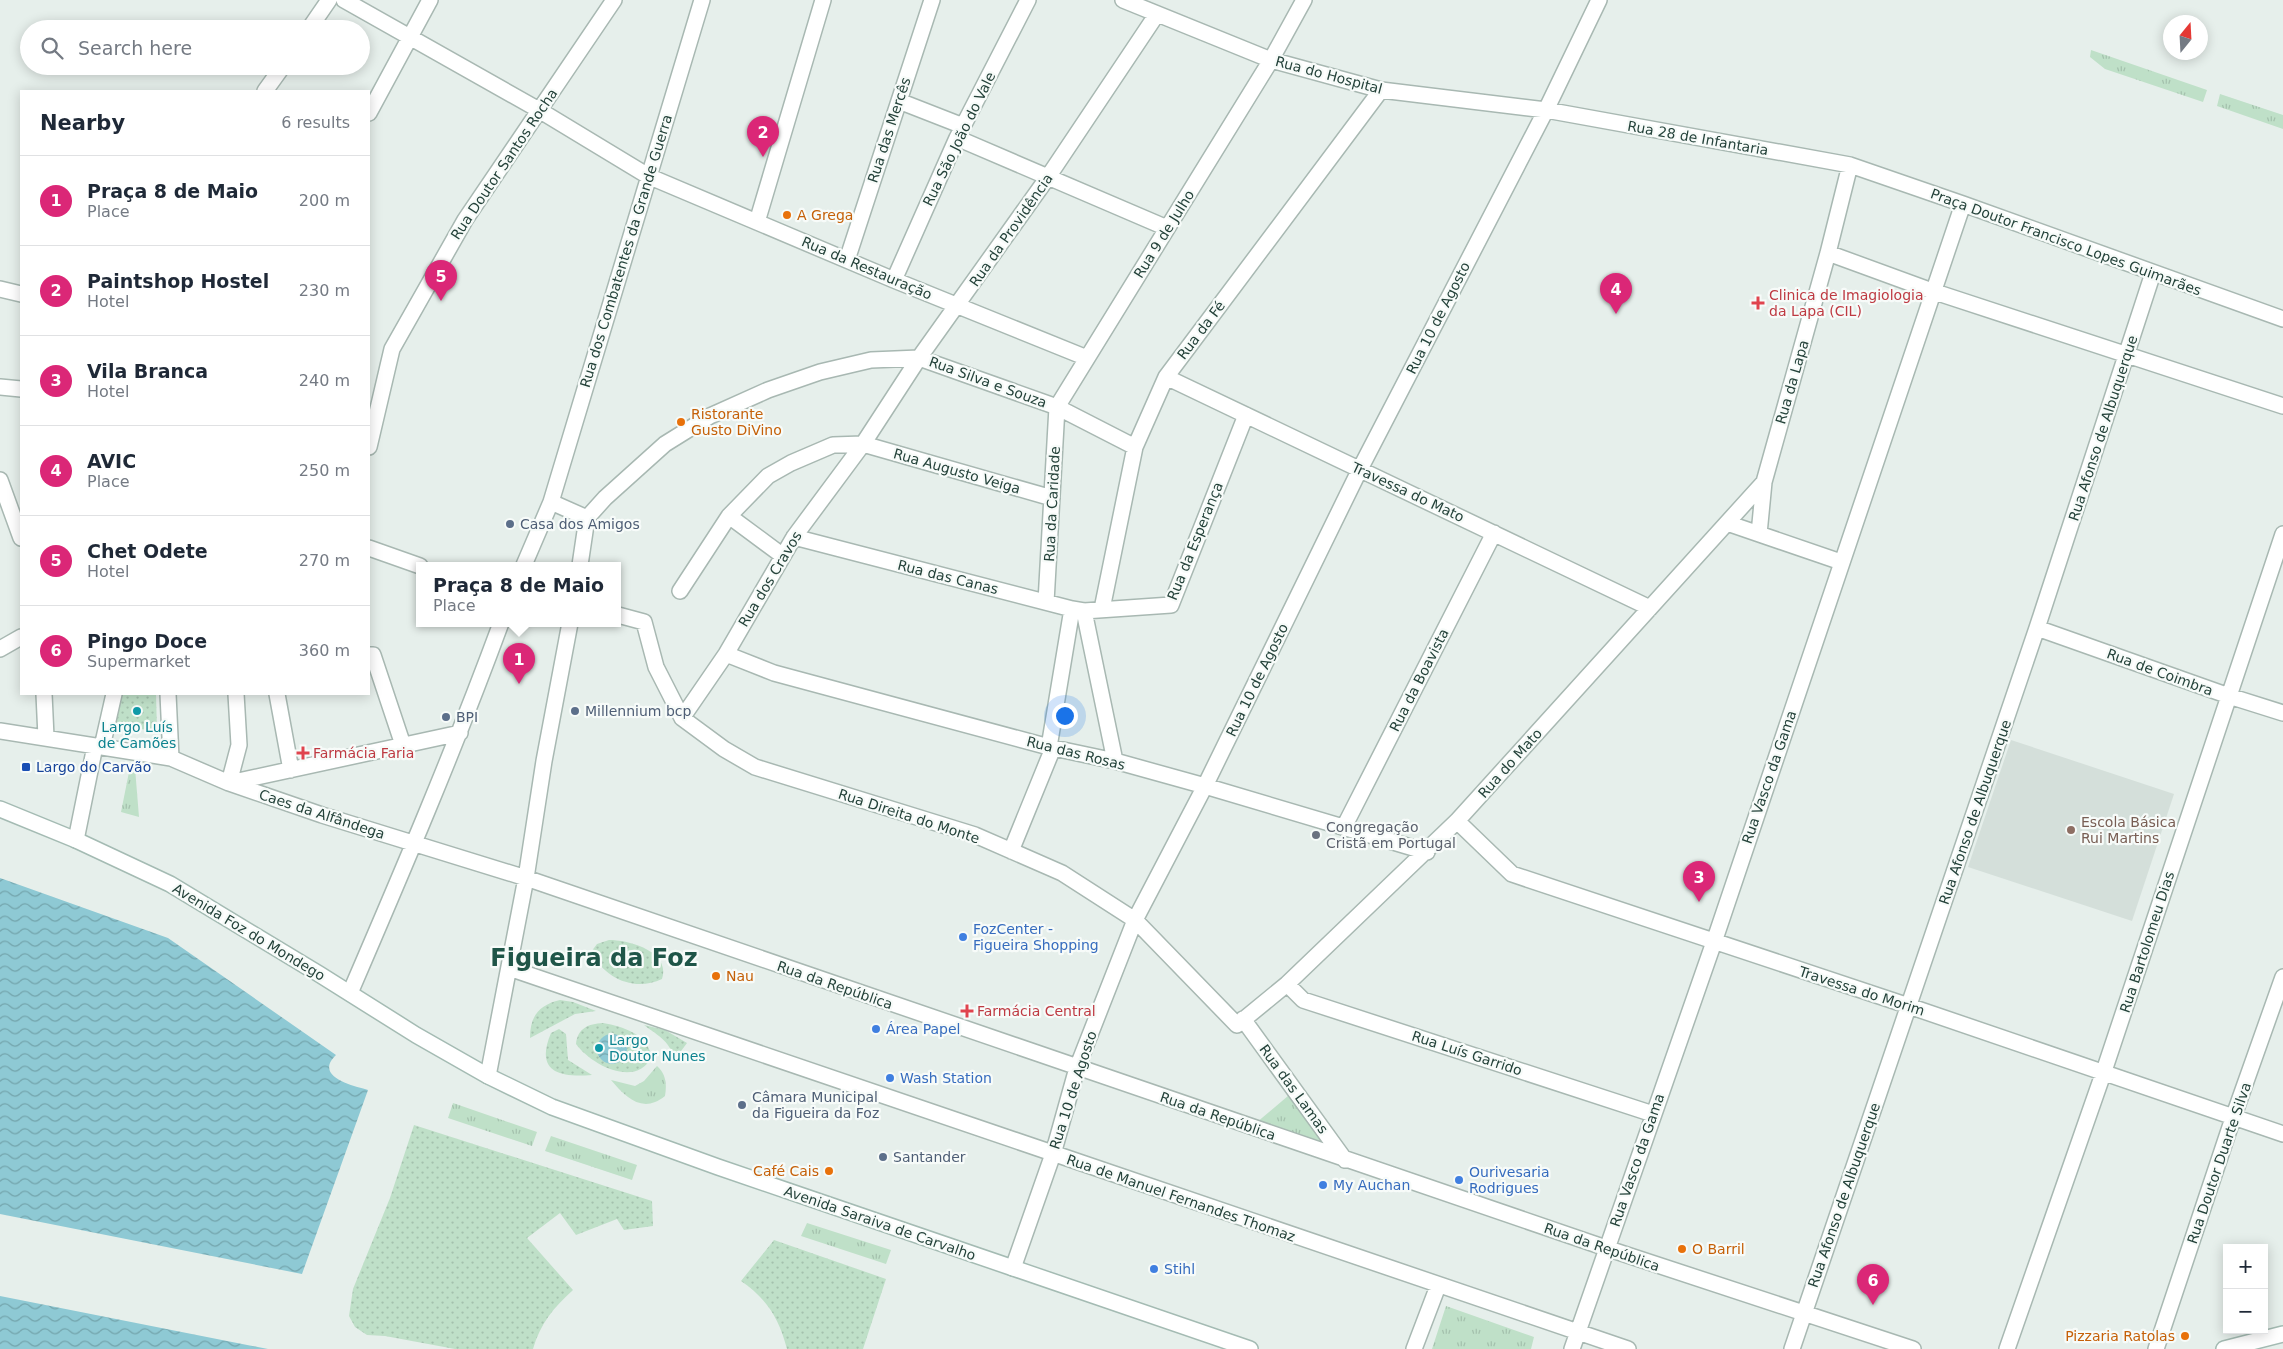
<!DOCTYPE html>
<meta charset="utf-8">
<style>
:root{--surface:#fff;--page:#f2f2f3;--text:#1f2937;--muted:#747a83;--line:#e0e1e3;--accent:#db2777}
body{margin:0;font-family:"DejaVu Sans",sans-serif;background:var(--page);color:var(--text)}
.controls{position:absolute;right:15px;bottom:15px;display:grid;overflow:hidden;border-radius:0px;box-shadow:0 2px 12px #0003}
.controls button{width:45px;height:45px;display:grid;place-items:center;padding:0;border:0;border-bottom:1px solid var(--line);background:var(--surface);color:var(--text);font:25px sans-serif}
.compass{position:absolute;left:2163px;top:15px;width:45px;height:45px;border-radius:50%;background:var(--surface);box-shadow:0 2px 12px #0003;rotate:18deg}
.you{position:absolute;left:1064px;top:715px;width:18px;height:18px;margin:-12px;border:4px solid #fff;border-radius:50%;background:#1a73e8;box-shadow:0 0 0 8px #1a73e833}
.badge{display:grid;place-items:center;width:32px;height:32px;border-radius:50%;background:var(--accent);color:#fff;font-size:16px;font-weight:700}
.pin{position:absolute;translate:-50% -41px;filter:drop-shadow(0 1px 2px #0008)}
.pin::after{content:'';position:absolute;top:26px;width:18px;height:15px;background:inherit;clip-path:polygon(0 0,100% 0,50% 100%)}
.popup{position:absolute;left:416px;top:562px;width:205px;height:65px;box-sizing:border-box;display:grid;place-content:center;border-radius:0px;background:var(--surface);filter:drop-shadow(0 1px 4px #0005);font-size:16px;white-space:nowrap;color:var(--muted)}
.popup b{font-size:19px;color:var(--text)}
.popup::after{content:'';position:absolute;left:50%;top:100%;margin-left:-10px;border:10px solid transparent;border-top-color:var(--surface)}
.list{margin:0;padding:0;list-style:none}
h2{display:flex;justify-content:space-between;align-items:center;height:65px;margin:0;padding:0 20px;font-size:21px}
h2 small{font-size:16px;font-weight:400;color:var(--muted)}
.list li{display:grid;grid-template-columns:32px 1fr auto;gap:15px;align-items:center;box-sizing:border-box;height:90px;padding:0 20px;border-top:1px solid var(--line)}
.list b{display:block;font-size:19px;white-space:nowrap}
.list p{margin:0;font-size:16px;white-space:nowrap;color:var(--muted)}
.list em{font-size:16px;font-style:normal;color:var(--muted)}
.icon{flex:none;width:28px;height:28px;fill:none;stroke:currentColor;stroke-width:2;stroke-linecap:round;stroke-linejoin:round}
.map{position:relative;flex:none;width:2283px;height:1349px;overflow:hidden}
.search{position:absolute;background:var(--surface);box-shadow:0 2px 12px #0003;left:20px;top:20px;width:350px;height:55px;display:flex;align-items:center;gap:12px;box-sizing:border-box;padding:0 18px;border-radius:28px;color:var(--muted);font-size:19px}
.panel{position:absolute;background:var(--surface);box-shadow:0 2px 12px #0003;left:20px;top:90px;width:350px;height:605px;border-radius:0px}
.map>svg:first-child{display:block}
.built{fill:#d4dfda}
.grass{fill:url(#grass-tufts)}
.garden{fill:url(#garden-dots)}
.water{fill:url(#water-waves)}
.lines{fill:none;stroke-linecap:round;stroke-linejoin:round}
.street-casing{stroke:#a8b8b2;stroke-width:18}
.secondary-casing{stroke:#a4bbb3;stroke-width:18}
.street{stroke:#fff;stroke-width:15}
.secondary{stroke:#fff;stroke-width:15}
.food-dot{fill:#e8710a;stroke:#f7fbf9;stroke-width:2}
.health-dot{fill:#e0444e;stroke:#f7fbf9;stroke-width:2}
.service-dot{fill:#5c6f8a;stroke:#f7fbf9;stroke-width:2}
.culture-dot{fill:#0f9aa8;stroke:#f7fbf9;stroke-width:2}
.transit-dot{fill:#1a4fb4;stroke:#f7fbf9;stroke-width:2}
.education-dot{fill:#8d6e63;stroke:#f7fbf9;stroke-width:2}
.worship-dot{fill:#6b7280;stroke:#f7fbf9;stroke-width:2}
.shop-dot{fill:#3f7fe0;stroke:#f7fbf9;stroke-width:2}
.labels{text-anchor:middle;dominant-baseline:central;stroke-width:4.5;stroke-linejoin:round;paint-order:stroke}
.street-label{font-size:14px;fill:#24423a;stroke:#f7fbf9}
.food-label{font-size:14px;fill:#c56008;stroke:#f7fbf9;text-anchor:start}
.health-label{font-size:14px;fill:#be3a42;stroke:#f7fbf9;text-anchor:start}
.service-label{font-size:14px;fill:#4e5e75;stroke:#f7fbf9;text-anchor:start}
.culture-label{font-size:14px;fill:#0d838f;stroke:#f7fbf9}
.transit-label{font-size:14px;fill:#164399;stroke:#f7fbf9;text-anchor:start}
.education-label{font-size:14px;fill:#785e54;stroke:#f7fbf9;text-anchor:start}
.worship-label{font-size:14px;fill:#5b616d;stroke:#f7fbf9;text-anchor:start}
.shop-label{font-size:14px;fill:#366cbe;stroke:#f7fbf9;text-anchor:start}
.town-label{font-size:24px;font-weight:bold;fill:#1f5548;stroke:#f7fbf9}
</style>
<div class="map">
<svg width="2283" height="1349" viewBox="0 0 2283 1349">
<defs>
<pattern id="grass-tufts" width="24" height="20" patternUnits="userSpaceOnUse" patternTransform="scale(1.25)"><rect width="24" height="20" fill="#bfe0c8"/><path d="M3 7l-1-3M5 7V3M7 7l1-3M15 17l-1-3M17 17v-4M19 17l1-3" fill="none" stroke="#a4c1ad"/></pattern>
<pattern id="garden-dots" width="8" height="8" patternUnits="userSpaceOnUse" patternTransform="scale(1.25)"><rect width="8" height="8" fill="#bfe0c8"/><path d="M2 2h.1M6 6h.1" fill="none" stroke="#a4c1ad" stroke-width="1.8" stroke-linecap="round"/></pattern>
<pattern id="water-waves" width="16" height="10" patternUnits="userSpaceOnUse" patternTransform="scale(1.25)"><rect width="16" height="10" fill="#8ec9d4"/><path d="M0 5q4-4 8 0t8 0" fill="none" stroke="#74a5ad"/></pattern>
</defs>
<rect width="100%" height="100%" fill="#e6efeb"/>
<path class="built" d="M2011,740L2174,794L2132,921L1968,867Z"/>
<path class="grass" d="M2091,50L2207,90L2203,102L2105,69L2090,57Z
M2220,94L2283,115V129L2217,106Z
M130,767L135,768L139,817L121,812Z
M657,1066C666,1074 667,1084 665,1096C643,1114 626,1098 611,1080L635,1086L644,1081Z
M1295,1090L1345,1160L1256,1123Z
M453,1103L537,1132L532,1146L448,1118Z
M551,1136L637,1165L632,1180L545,1151Z
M807,1223L891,1250L886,1264L801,1236Z
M1446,1306L1534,1337L1531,1349H1432Z"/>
<path class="garden" d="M121,694H156L157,731L115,726Z
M609,940C630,940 671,952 662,979C635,992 605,979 591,952L597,944Z
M560,1000L573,1002L596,1011L575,1014L530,1038C530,1016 539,1005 560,1000Z
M603,1023C624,1027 645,1033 652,1056C637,1089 591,1065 576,1044C578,1028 588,1024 603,1023Z
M644,1025L665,1030L687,1043L673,1062C673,1042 658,1036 644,1025Z
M559,1029L566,1034L568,1060L592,1075C558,1078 535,1071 551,1033Z
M414,1125L652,1201L653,1226L624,1230L617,1219L576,1235L560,1213L527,1238L573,1290C554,1307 540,1324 533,1349H455L385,1336L367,1335L355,1327L349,1316L353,1289L390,1198Z
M774,1240L886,1279L863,1349H787C779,1318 767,1299 741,1281Z"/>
<path class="water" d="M0,878L168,938L336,1055C313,1077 354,1086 368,1090L302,1274L0,1214Z
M597 1049a15 15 0 1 1 30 0a15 15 0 1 1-30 0Z
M0,1296L268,1349H0Z"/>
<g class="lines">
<g class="street-casing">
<path id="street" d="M344,0L539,110L648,176L894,280L1087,358
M1123,0L1271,60L1381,90L1546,110L1850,165L1963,204L2283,319
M309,29L329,0
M265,91L283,66
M899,101L963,126
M369,113L430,0
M957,138L1167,228
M757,222L823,0
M1828,253L1932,291L2283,406
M847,260L932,0
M894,280L957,138L1028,0
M0,289L21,294
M1166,377L1650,608
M0,387L21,389
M369,447L392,349L465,220L614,0
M0,480L21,538
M551,502L587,518L580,565
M729,516L783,556
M587,518L605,498L665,444L710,416L768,390L820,372L871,360L919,358L1057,407L1135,447
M1727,523L1841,562
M1759,534L1764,482L1828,253L1850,165
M794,537L1072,609L1084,611L1171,605L1246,415
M369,548L420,566
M524,565L551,502L702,0
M680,591L729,516L768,476L791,463L833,445L863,444L1052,498
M1046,602L1057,407L1271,60L1304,0
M1102,609L1135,447L1166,377L1381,90
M1084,611L1115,761
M618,615L644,622L656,667L682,718L724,749L755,767L975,835L1062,873L1135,920L1237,1025L1287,984L1457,821L1764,482
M2037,628L2229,696L2283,713
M0,649L21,637
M726,654L774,673L1049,747L1115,761L1205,786L1427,852
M369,655H373L403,745
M44,694L46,737
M168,694L171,758
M236,694L239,745L229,783L460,733
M277,694L291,770
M682,718L726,654L794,537L863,444L919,358L1048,177L1157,14
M0,731L171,758L229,783L322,815L526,878L1606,1248L1913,1349
M102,747L114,694
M1049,747L1072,609
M1457,821L1512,874L1909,1006L2283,1134
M1344,827L1494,533
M76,840L95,746
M1011,851L1053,748
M509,968L1628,1349
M1287,984L1303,1000L1653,1114
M350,993C403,870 455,748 501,623
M1243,1019L1345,1160
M488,1076L526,878L544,761L570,623
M1013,1268L1053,1154L1077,1068L1135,920L1205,786L1360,469L1546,110L1599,0
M1414,1349L1438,1286
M1572,1349L1714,942L1963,204
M1792,1349L2037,628L2153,273
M2007,1349L2103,1074L2283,534
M2156,1349L2233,1118L2283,977"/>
</g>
<g class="secondary-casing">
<path id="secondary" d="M0,809L76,840L170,884L319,974L416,1035L488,1076L552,1107L718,1167L1250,1349
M2224,1349L2283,1334"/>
</g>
<use href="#street" class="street"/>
<use href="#secondary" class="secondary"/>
</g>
<g class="food-dot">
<circle cx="787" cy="215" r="5"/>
<circle cx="681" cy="422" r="5"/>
<circle cx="716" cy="976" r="5"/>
<circle cx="829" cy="1171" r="5"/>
<circle cx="1682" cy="1249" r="5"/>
<circle cx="2185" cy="1336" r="5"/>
</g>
<g class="health-dot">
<path d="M1755.5 295.5h5v5h5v5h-5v5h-5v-5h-5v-5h5z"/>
<path d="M300.5 745.5h5v5h5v5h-5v5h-5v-5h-5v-5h5z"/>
<path d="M964.5 1003.5h5v5h5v5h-5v5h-5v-5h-5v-5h5z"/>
</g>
<g class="service-dot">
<circle cx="510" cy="524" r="5"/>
<circle cx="575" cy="711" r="5"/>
<circle cx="446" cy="717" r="5"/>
<circle cx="742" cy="1105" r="5"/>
<circle cx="883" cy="1157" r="5"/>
</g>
<g class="culture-dot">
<circle cx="137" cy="711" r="5"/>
<circle cx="599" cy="1048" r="5"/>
</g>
<rect class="transit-dot" x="21" y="762" width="10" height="10" rx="2.5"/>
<circle class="education-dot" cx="2071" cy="830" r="5"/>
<circle class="worship-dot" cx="1316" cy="835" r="5"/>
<g class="shop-dot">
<circle cx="963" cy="937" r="5"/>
<circle cx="876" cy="1029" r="5"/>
<circle cx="890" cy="1078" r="5"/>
<circle cx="1459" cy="1180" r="5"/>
<circle cx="1323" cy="1185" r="5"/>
<circle cx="1154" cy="1269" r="5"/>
</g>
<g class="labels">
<g class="street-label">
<text transform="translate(1329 75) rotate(15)">Rua do Hospital</text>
<text transform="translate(889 130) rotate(-72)">Rua das Mercês</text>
<text transform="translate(1698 138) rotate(10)">Rua 28 de Infantaria</text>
<text transform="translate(959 139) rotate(-64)">Rua São João do Vale</text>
<text transform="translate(504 164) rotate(-56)">Rua Doutor Santos Rocha</text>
<text transform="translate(1011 230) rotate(-55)">Rua da Providência</text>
<text transform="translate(1164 234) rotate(-58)">Rua 9 de Julho</text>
<text transform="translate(2066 242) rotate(20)">Praça Doutor Francisco Lopes Guimarães</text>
<text transform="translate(626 251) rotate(-73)">Rua dos Combatentes da Grande Guerra</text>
<text transform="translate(867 268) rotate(23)">Rua da Restauração</text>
<text transform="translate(1438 318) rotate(-63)">Rua 10 de Agosto</text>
<text transform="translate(1201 330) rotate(-53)">Rua da Fé</text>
<text transform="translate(988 382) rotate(20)">Rua Silva e Souza</text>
<text transform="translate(1792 382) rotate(-74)">Rua da Lapa</text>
<text transform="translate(2103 428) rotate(-72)">Rua Afonso de Albuquerque</text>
<text transform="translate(957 471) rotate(16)">Rua Augusto Veiga</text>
<text transform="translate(1408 492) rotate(25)">Travessa do Mato</text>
<text transform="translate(1052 504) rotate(-87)">Rua da Caridade</text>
<text transform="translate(1195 541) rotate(-68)">Rua da Esperança</text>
<text transform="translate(948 577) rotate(14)">Rua das Canas</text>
<text transform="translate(770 579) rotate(-59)">Rua dos Cravos</text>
<text transform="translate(2160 672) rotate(20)">Rua de Coimbra</text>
<text transform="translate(1257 680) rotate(-64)">Rua 10 de Agosto</text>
<text transform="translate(1419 680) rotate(-63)">Rua da Boavista</text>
<text transform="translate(1076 753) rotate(14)">Rua das Rosas</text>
<text transform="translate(1510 763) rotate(-48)">Rua do Mato</text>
<text transform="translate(1769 777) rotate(-71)">Rua Vasco da Gama</text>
<text transform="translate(1975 812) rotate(-71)">Rua Afonso de Albuquerque</text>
<text transform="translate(322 814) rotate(18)">Caes da Alfândega</text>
<text transform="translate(909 816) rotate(18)">Rua Direita do Monte</text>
<text transform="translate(249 932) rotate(31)">Avenida Foz do Mondego</text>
<text transform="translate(2147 942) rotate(-72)">Rua Bartolomeu Dias</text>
<text transform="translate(835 985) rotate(19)">Rua da República</text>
<text transform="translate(1862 991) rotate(18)">Travessa do Morim</text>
<text transform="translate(1467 1053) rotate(18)">Rua Luís Garrido</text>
<text transform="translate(1294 1089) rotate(54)">Rua das Lamas</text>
<text transform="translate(1073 1090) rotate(-72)">Rua 10 de Agosto</text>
<text transform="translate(1218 1116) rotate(19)">Rua da República</text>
<text transform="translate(1637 1160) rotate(-71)">Rua Vasco da Gama</text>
<text transform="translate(2219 1163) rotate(-71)">Rua Doutor Duarte Silva</text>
<text transform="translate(1844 1195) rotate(-71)">Rua Afonso de Albuquerque</text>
<text transform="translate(1181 1198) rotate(19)">Rua de Manuel Fernandes Thomaz</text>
<text transform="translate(880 1223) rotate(19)">Avenida Saraiva de Carvalho</text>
<text transform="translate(1602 1247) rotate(19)">Rua da República</text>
</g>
<g class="food-label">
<text x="797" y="215">A Grega</text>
<text x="691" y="414">Ristorante<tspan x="691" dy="16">Gusto DiVino</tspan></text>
<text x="726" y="976">Nau</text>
<text x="819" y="1171" text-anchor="end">Café Cais</text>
<text x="1692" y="1249">O Barril</text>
<text x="2175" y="1336" text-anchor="end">Pizzaria Ratolas</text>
</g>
<g class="health-label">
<text x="1769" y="295">Clinica de Imagiologia<tspan x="1769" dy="16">da Lapa (CIL)</tspan></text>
<text x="313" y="753">Farmácia Faria</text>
<text x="977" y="1011">Farmácia Central</text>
</g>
<g class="service-label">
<text x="520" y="524">Casa dos Amigos</text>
<text x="585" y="711">Millennium bcp</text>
<text x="456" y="717">BPI</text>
<text x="752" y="1097">Câmara Municipal<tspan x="752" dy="16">da Figueira da Foz</tspan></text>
<text x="893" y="1157">Santander</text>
</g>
<g class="culture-label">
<text x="137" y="727">Largo Luís<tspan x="137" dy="16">de Camões</tspan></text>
<text x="609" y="1040" text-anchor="start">Largo<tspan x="609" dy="16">Doutor Nunes</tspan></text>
</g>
<g class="transit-label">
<text x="36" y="767">Largo do Carvão</text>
</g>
<g class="education-label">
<text x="2081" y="822">Escola Básica<tspan x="2081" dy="16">Rui Martins</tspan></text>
</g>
<g class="worship-label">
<text x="1326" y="827">Congregação<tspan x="1326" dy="16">Cristã em Portugal</tspan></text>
</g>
<g class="shop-label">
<text x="973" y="929">FozCenter -<tspan x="973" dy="16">Figueira Shopping</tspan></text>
<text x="886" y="1029">Área Papel</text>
<text x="900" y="1078">Wash Station</text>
<text x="1469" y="1172">Ourivesaria<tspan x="1469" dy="16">Rodrigues</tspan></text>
<text x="1333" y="1185">My Auchan</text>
<text x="1164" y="1269">Stihl</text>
</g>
<g class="town-label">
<text x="594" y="958">Figueira da Foz</text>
</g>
</g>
</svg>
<div class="controls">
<button>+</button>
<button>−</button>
</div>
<svg class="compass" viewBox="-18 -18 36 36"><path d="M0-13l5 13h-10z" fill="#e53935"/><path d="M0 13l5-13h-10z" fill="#747a83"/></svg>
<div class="you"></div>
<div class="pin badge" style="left:519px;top:684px">1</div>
<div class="popup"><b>Praça 8 de Maio</b>Place</div>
<div class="pin badge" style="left:763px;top:157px">2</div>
<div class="pin badge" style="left:1699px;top:902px">3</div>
<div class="pin badge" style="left:1616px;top:314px">4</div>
<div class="pin badge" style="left:441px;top:301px">5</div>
<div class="pin badge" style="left:1873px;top:1305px">6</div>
<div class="search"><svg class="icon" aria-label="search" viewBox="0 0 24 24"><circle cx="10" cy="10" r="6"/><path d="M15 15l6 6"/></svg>Search here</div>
<section class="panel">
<h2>Nearby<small>6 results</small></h2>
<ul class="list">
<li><span class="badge">1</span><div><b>Praça 8 de Maio</b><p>Place</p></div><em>200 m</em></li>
<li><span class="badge">2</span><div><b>Paintshop Hostel</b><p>Hotel</p></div><em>230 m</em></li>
<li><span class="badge">3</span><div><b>Vila Branca</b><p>Hotel</p></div><em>240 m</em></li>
<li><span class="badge">4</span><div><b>AVIC</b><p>Place</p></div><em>250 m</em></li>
<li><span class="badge">5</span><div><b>Chet Odete</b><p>Hotel</p></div><em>270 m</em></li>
<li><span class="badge">6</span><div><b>Pingo Doce</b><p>Supermarket</p></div><em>360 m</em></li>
</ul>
</section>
</div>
